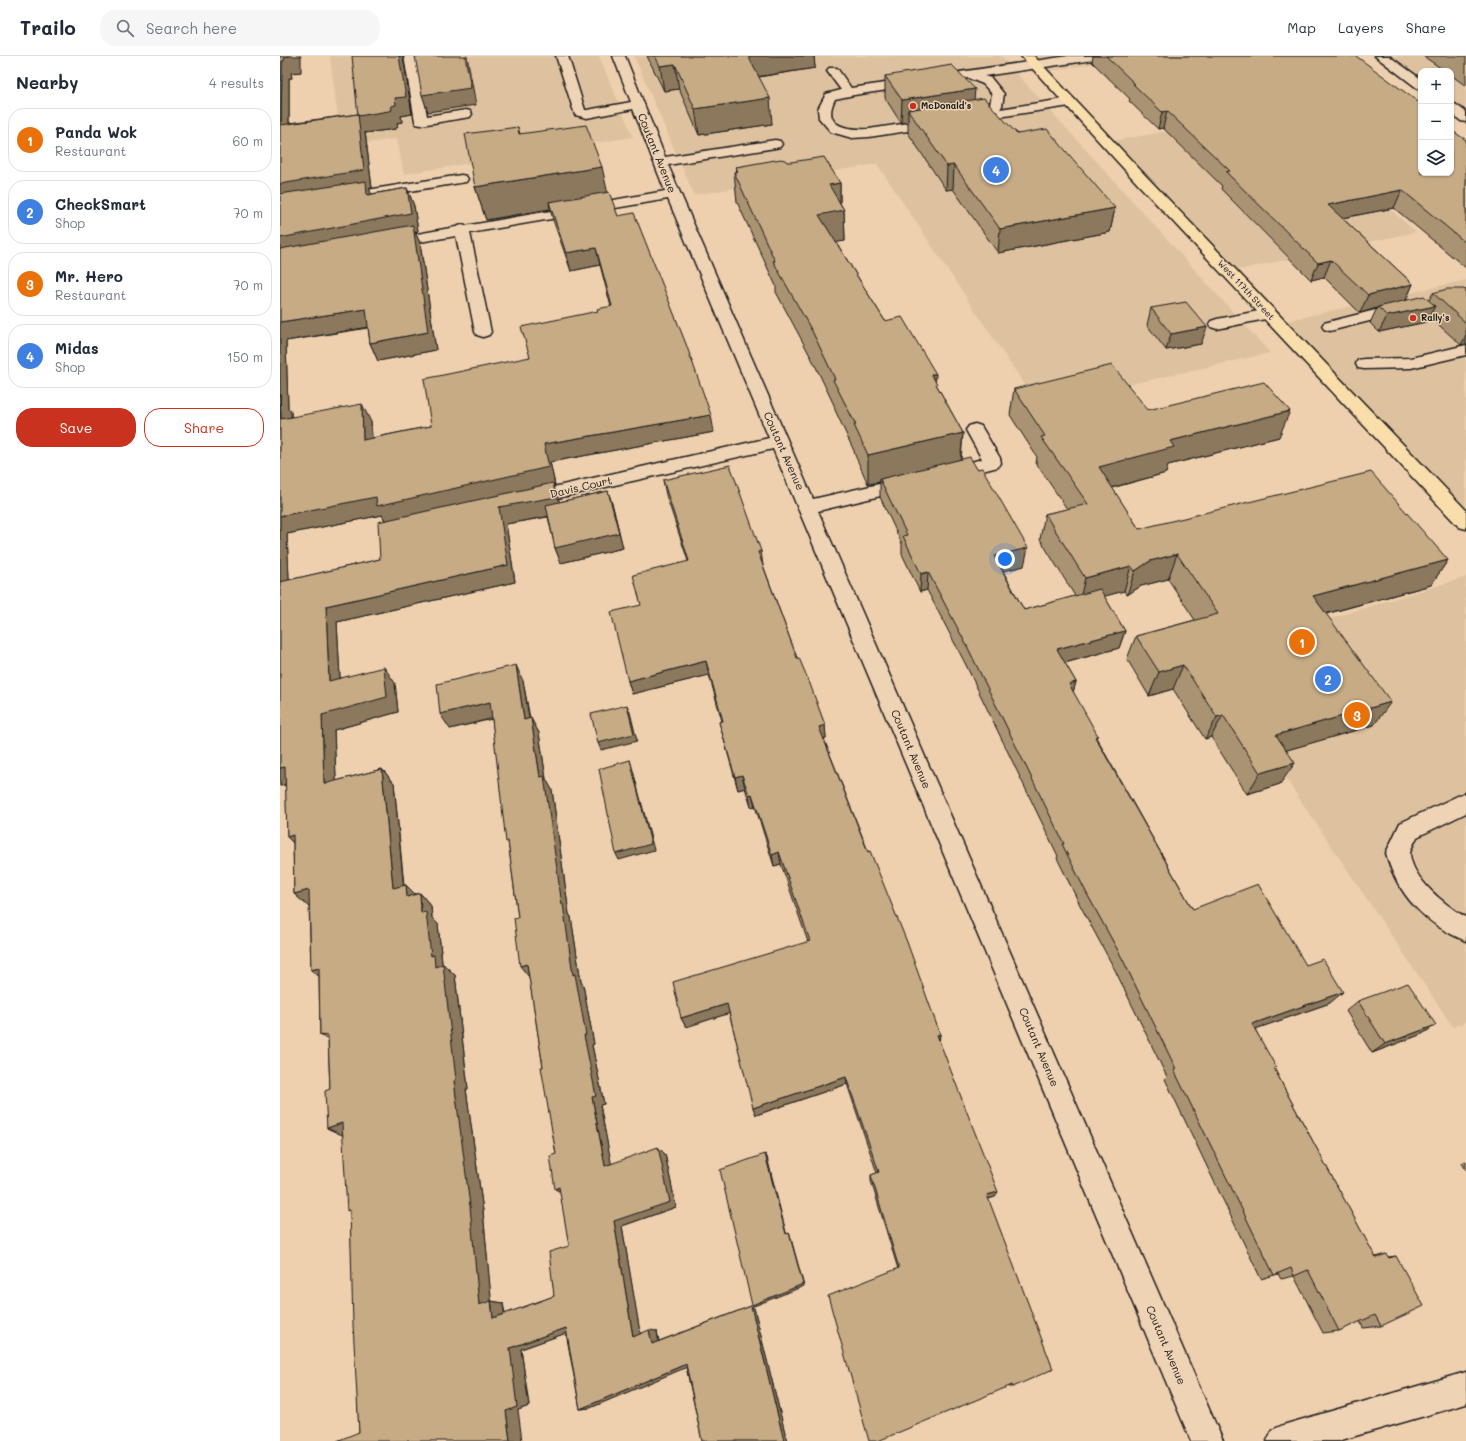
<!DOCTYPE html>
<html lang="en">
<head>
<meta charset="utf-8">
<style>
	body { margin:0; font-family:Mali,sans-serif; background:#f6f6f7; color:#1f2937 }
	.controls { position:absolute; right:12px; top:12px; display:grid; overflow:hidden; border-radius:8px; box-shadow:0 1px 3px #0004 }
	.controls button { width:36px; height:36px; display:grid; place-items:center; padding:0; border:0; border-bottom:1px solid #e0e1e3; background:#fff; color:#1f2937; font:20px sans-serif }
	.you { position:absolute; left:725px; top:503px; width:14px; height:14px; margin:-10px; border:3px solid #fff; border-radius:50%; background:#1a73e8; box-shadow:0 0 0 6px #1a73e833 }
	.badge { display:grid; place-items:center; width:26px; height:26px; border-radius:50%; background:#c8321e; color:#fff; font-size:13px; font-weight:700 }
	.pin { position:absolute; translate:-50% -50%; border:2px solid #fff; box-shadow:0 1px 4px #0006 }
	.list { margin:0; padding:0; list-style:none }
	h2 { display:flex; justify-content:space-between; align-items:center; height:52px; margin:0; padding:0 16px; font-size:17px }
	h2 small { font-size:13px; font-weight:400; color:#747a83 }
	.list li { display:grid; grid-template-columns:26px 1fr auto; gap:12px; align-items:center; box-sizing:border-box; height:64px; margin:0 8px 8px; padding:0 8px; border:1px solid #e0e1e3; border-radius:16px }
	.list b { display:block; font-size:15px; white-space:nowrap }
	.list p { margin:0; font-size:13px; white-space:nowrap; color:#747a83 }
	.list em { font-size:13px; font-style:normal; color:#747a83 }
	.actions { display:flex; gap:8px; padding:12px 16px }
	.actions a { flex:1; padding:9px 0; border:1px solid #c8321e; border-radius:16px; text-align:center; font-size:14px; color:#c8321e }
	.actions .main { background:#c8321e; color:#fff }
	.icon { flex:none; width:22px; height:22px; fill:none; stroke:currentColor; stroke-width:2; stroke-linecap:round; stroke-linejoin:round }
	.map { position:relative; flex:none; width:1186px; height:1385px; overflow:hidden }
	header { display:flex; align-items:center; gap:24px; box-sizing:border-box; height:56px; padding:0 20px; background:#fff; border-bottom:1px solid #e0e1e3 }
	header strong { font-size:19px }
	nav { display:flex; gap:22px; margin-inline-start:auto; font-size:14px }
	.search { width:280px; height:36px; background:#f6f6f7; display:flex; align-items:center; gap:10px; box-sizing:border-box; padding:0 14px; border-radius:16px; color:#747a83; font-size:15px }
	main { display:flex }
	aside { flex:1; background:#fff }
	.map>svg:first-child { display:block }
</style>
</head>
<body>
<header>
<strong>Trailo</strong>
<div class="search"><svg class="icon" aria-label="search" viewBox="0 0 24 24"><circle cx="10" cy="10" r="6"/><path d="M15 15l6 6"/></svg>Search here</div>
<nav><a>Map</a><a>Layers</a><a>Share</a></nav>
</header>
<main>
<aside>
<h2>Nearby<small>4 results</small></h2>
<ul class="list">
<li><span class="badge" style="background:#e8710a">1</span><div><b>Panda Wok</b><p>Restaurant</p></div><em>60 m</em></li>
<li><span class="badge" style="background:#3f7fe0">2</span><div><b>CheckSmart</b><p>Shop</p></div><em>70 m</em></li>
<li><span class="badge" style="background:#e8710a">3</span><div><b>Mr. Hero</b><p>Restaurant</p></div><em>70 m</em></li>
<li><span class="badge" style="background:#3f7fe0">4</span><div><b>Midas</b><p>Shop</p></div><em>150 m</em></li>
</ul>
<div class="actions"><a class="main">Save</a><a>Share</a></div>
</aside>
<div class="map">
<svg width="1186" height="1385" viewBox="0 0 1186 1385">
	<rect width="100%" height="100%" fill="#eed0ae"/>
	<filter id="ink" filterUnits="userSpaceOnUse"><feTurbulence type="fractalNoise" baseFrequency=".025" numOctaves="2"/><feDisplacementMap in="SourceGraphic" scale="8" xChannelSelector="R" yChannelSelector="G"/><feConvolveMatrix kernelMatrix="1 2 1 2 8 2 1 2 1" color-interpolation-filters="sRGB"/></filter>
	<g filter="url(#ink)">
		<path fill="#dec29f" d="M 50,0 L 319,0 L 353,81 L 124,118 L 116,83 L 80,88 L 59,72 Z
			M 354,0 L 721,0 L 990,297 L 758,349 L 597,108 L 414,139 Z
			M 747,0 L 860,0 L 763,16 Z
			M 1101,0 L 1186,0 L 1186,62 L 1171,51 L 1171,15 L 1141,15 L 1141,29 Z
			M 973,60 L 1008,65 L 1136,176 L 949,216 L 827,86 Z
			M 1186,224 L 1186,466 L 997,267 Z
			M 1186,521 L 1186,966 L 1173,971 L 924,601 Z"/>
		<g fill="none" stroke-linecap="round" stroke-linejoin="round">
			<g stroke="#1c1c1c" stroke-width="3">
				<path id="minor" d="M 124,0 L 136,0 L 147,60 L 186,54 L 190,55 L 192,58 L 190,61 L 141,69 L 136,68 L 135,65 Z
					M 276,0 L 288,0 L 305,54 L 307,54 L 351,46 L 333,0 L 345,0 L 385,101 L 495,84 L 500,85 L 502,88 L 500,91 L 495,92 L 388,109 L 533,443 L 630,421 L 636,423 L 639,427 L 636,431 L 630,433 L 538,455 L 943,1385 L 911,1385 L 493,393 L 247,449 L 241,448 L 238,443 L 241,438 L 247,437 L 489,382 L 388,143 L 190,177 L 211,276 L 209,279 L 203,281 L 197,279 L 195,276 L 176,180 L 109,191 L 104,190 L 102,187 L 104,184 L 109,183 L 176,171 L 182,169 L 185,170 L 385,135 L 353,53 L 307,62 L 295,59 Z
					M 788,0 L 819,0 L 817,3 L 813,4 L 704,20 L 711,22 L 724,38 L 722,50 L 720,53 L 790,42 L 794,43 L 796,46 L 794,49 L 790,50 L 589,81 L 572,82 L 551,76 L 539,62 L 538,53 L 546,38 L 561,34 L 547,15 L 549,12 L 557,12 L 571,32 ZM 688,22 L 703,28 L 712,38 L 710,49 L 702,56 L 589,73 C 568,74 541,71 555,43 L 574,39 Z
					M 1095,0 L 1109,0 L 1141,23 L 1141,33 L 1137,32 Z
					M 1171,47 L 1175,48 L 1186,56 L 1186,66 L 1181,65 L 1171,57 Z
					M 181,119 L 186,120 L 188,123 L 186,126 L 62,146 L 57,145 L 55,142 L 57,139 L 62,138 Z
					M 1123,247 L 1129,249 L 1131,252 L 1129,255 L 1050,275 L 1044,273 L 1042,270 L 1044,267 Z
					M 989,253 L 995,255 L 997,258 L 995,261 L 937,273 L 931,271 L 929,268 L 931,265 L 937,263 Z
					M 1186,289 L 1186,299 L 1131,312 L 1084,313 L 1078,312 L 1076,308 L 1078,304 L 1084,303 L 1131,302 Z
					M 695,368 L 701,370 L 720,402 L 721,407 L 718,411 L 667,424 L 661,422 L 658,418 L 661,414 L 702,403 L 686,374 L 689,370 Z
					M 1184,737 L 1186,738 L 1186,757 L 1137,781 C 1135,786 1130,793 1130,798 C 1132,823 1166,850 1186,861 L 1186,885 C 1146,869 1117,839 1106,797 L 1120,767 Z
					M 1186,1316 L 1186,1348 L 1058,1385 L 987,1385 L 992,1374 L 1003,1369 Z"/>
			</g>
			<g stroke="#1c1c1c" stroke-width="3">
				<path id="major" d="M 741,0 L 754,0 L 865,119 L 1186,454 L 1186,473 L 1179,471 L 855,125 Z"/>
			</g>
			<use href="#minor" fill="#efd3b5" fill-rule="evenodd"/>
			<use href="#major" fill="#f9deab" fill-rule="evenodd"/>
		</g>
		<path fill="#aa9372" stroke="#1c1c1c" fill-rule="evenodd" d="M 0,0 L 21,16 L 11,17 L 12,22 L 9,22 L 9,67 L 78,58 L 123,0 L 132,58 L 121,60 L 122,66 L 117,67 L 118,71 L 115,73 L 85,77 L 85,76 L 92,132 L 89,132 L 91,138 L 127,132 L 134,150 L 138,175 L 135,176 L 140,187 L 156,294 L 98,305 L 90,287 L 88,272 L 6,285 L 8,352 L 11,356 L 11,361 L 91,366 L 92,382 L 151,370 L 250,301 L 318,255 L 331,251 L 320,209 L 291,215 L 273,164 L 270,153 L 206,164 L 195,131 L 238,71 L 240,78 L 327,136 L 434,376 L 270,406 L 275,429 L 273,429 L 279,446 L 328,435 L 333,451 L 343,492 L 281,507 L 275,492 L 268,461 L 226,468 L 235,526 L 57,566 L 60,622 L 115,627 L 118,656 L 54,674 L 56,725 L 102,713 L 114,727 L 124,829 L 126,829 L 135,838 L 140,837 L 151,850 L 152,862 L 158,868 L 162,907 L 175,919 L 188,1033 L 186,1033 L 203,1155 L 211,1245 L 223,1247 L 225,1258 L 274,1240 L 289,1190 L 276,1098 L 263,1011 L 249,920 L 238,861 L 212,663 L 170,673 L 243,625 L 250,662 L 259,677 L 266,723 L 272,734 L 289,858 L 291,861 L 301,926 L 303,929 L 314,988 L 312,989 L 324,1048 L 320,1049 L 331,1108 L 385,1098 L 396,1151 L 342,1170 L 360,1278 L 377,1275 L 379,1285 L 471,1250 L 474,1252 L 507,1385 L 422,1385 L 406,1311 L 310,1352 L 300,1353 L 286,1277 L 241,1293 L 249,1350 L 238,1354 L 79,1376 L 70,1156 L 63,1079 L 47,1072 L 50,1033 L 48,984 L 40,979 L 39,920 L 31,914 L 29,850 L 14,838 L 13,787 L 7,781 L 6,729 L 0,730 ZM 102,459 L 105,465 L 100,503 L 9,524 L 7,478 Z
			M 367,0 L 534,0 L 535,12 L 479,21 L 492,68 L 419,79 L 399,33 L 384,35 Z
			M 813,0 L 1076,0 L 1141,117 L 1186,84 L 1186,212 L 1114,152 L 1062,162 L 1133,228 L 1126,244 L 1149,244 L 1153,237 L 1186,234 L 1186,288 L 1181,289 L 1149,260 L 1146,266 L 1099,276 L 1090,267 L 1097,252 L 1080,257 L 1044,221 L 1031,224 L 941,133 L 942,130 L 883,72 L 878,73 L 849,45 L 850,43 L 812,6 Z
			M 1143,0 L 1186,0 L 1186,30 L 1171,19 L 1171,15 L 1165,15 Z
			M 605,20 L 694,44 L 835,152 L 830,176 L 718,197 L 673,133 L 666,134 L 628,77 L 628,66 L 621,67 L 605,42 Z
			M 507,106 L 560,127 L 560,147 L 564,154 L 565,185 L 556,186 L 605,265 L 655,325 L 657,330 L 683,377 L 681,404 L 744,510 L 723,515 L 744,554 L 795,540 L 760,483 L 765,458 L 787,453 L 756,407 L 757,401 L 730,359 L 734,333 L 868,354 L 999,381 L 888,409 L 886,417 L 832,432 L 859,473 L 1168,504 L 1151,529 L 1046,558 L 1094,669 L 1006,694 L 1000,728 L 967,738 L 931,681 L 925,683 L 893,633 L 869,640 L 847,603 L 856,580 L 915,564 L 888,523 L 861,530 L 847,539 L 844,535 L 824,540 L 845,575 L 839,592 L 785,607 L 796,626 L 793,636 L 817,683 L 912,852 L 913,853 L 1026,909 L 1050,947 L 975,973 L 994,1012 L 1010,1043 L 1095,1201 L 1106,1198 L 1108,1201 L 1116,1200 L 1101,1270 L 1083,1272 L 1080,1265 L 1059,1275 L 1043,1277 L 1014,1220 L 1001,1223 L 998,1218 L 981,1223 L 885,1023 L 887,1021 L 835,914 L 801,851 L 777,802 L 778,800 L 685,607 L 647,534 L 640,536 L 622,498 L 622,488 L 600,441 L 600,426 L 588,428 L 575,399 L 574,395 L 555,354 L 554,349 L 534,307 L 496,236 L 496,230 L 457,146 L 454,116 L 457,116 L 456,111 Z
			M 871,252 L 921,288 L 886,294 L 867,269 Z
			M 383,424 L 483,509 L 517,602 L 545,669 L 546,682 L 544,683 L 660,978 L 659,985 L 715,1141 L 708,1143 L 733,1331 L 729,1331 L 618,1213 L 591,1125 L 591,1119 L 597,1117 L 567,1028 L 476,1059 L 449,957 L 406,971 L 401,962 L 528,886 L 501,808 L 494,810 L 475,750 L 471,751 L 465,732 L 458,734 L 439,666 L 442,665 L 429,619 L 352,638 L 348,625 L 361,549 L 408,505 L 386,439 Z
			M 1078,945 L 1156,969 L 1142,978 L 1092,997 L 1066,955 Z
			M 1186,1105 L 1186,1114 L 1182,1107 Z"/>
		<path fill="#8b785d" stroke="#1c1c1c" d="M 9,0 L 21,0 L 21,16 L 11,17 L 12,22 L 9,22 L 9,86 L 1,69 L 2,5 L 4,1 Z
			M 119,0 L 123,0 L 132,58 L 121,60 L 122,66 L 117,67 L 118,71 L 115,73 L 85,77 L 85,76 L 92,132 L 89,132 L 93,143 L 0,146 L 0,128 L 78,58 L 111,50 L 115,42 Z
			M 185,0 L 187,0 L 196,49 L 148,56 L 142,39 Z
			M 467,0 L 534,0 L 535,12 L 469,22 Z
			M 395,8 L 399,33 L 384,35 L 380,10 Z
			M 695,33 L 693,56 L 628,54 L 628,66 L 621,67 L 622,44 Z
			M 490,42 L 492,68 L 419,79 L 415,53 Z
			M 887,55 L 883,72 L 878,73 L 882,56 Z
			M 674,109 L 673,133 L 666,134 L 667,110 Z
			M 322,111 L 329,143 L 269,146 L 270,153 L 206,164 L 195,131 Z
			M 560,127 L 560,155 L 564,154 L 565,185 L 541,189 L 539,159 L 549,129 Z
			M 127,132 L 134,150 L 138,175 L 135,176 L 140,187 L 156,294 L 98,305 L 90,287 L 148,276 L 0,201 L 0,182 Z
			M 1122,134 L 1114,152 L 1041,166 L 1048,149 Z
			M 835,152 L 830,176 L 718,197 L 720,173 Z
			M 316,192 L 320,209 L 291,215 L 286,197 Z
			M 1051,204 L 1044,221 L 1031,224 L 1038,207 Z
			M 1133,228 L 1125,246 L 1098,251 L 1097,252 L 1080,257 L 1088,239 Z
			M 1155,250 L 1146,266 L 1099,276 L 1107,260 Z
			M 86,253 L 95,270 L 6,285 L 8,352 L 11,356 L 12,381 L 1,363 L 0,342 L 0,266 Z
			M 927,271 L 921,288 L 886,294 L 891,278 Z
			M 1186,279 L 1186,288 L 1181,289 Z
			M 651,318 L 656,318 L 654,348 Z
			M 82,348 L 91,366 L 93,401 L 83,384 Z
			M 1010,355 L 999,381 L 888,409 L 886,417 L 812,437 L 819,411 L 890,385 Z
			M 431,359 L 434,376 L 270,406 L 275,429 L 273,429 L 279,444 L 282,458 L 226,468 L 235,526 L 57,566 L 61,640 L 49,625 L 46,550 L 228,509 L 107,467 L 102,459 L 7,478 L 10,544 L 0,530 L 0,460 L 264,388 Z
			M 683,377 L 680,407 L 600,423 L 600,426 L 588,428 L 588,399 Z
			M 328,435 L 333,451 L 343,492 L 281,507 L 275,492 Z
			M 748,492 L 744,510 L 712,518 L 714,500 Z
			M 481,495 L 483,510 L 478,496 Z
			M 897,498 L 888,523 L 861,530 L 847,539 L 855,515 L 870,505 Z
			M 1168,504 L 1151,529 L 1019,565 L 1033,540 Z
			M 851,510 L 844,535 L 799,547 L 805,522 Z
			M 648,516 L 647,534 L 640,536 L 641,518 Z
			M 845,575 L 839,592 L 773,610 L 777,593 Z
			M 426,605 L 429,619 L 352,638 L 348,625 Z
			M 236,609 L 243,625 L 252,679 L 244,664 Z
			M 903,609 L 893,633 L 869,640 L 879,616 Z
			M 104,611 L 115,627 L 118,656 L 54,674 L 57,742 L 44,728 L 42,659 Z
			M 796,626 L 791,643 L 789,628 Z
			M 210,646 L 218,661 L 170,673 L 160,658 Z
			M 1111,646 L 1094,669 L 983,701 L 996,679 Z
			M 347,649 L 350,656 L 357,685 L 321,694 L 318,687 Z
			M 943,659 L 931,681 L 925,683 L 937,661 Z
			M 251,662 L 259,677 L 266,723 L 272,734 L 289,858 L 291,861 L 301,926 L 303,929 L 314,988 L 312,989 L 324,1048 L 320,1049 L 333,1116 L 325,1110 L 312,1041 L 304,979 L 293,919 L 260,721 Z
			M 545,669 L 546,682 L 540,684 L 539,671 Z
			M 350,704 L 352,711 L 374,794 L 339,804 L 336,798 Z
			M 1015,707 L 1000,728 L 967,738 L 980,717 Z
			M 5,711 L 19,725 L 0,730 L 0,712 Z
			M 102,713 L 114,727 L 125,845 L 113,832 Z
			M 462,719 L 465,732 L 458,734 L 455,721 Z
			M 472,738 L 475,750 L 471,751 L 469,739 Z
			M 13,779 L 21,794 L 7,781 Z
			M 499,796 L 501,808 L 494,810 L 492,799 Z
			M 126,829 L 138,841 L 127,841 Z
			M 29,834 L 43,846 L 29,851 L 14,838 Z
			M 140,837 L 151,850 L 152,862 L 158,868 L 162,907 L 175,919 L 188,1033 L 186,1033 L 203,1155 L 212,1252 L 199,1249 L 174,1025 L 155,911 L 151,900 L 141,857 Z
			M 247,908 L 249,921 L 240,910 Z
			M 39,912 L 46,925 L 31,914 Z
			M 1063,936 L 1050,947 L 961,978 L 972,968 Z
			M 447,948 L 450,957 L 406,971 L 401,962 Z
			M 1156,969 L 1142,978 L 1092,997 L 1105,988 Z
			M 660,978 L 659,987 L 657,979 Z
			M 566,1021 L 567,1028 L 476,1059 L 473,1052 Z
			M 62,1067 L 77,1074 L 62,1079 L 47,1072 Z
			M 378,1091 L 385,1098 L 396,1151 L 342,1170 L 361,1282 L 353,1281 L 334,1165 Z
			M 485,1098 L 487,1101 L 507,1180 L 506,1178 Z
			M 279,1131 L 284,1138 L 275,1133 Z
			M 718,1136 L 715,1141 L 704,1144 L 707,1139 Z
			M 509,1177 L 510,1179 L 524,1230 L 474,1250 L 472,1249 Z
			M 211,1245 L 223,1247 L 225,1264 L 213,1262 Z
			M 471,1250 L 474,1252 L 507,1385 L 504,1385 Z
			M 286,1272 L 295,1274 L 241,1293 L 249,1350 L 238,1354 L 242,1385 L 230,1385 L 226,1355 L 230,1292 Z
			M 369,1274 L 377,1275 L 379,1289 L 372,1288 Z
			M 406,1308 L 412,1309 L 310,1352 L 300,1353 Z"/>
		<path fill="#c6ab85" stroke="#1c1c1c" d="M 0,0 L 9,0 L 4,1 L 4,5 L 2,5 L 1,69 L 78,58 L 84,114 L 0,128 Z
			M 72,0 L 119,0 L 126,41 L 115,42 L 116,49 L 111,50 L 112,54 L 109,55 L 78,60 Z
			M 135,0 L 185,0 L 191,32 L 142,39 Z
			M 375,0 L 468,0 L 490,42 L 415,53 L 395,8 L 380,10 Z
			M 826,0 L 1076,0 L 1141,48 L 1141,117 L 1171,117 L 1171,74 L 1186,84 L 1186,187 L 1122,134 L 1048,149 L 1133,228 L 1088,239 L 1051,204 L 1038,207 L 946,116 L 950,115 L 887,55 L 882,56 L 853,28 L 855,28 Z
			M 672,9 L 695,33 L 622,44 L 605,20 Z
			M 704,42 L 737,78 L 767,73 L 835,152 L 720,173 L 674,109 L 667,110 L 628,54 Z
			M 306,69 L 322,111 L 195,131 L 185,78 L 238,71 L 239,78 Z
			M 544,101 L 560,127 L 549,129 L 564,154 L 539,159 L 605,265 L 622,261 L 656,318 L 651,318 L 657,328 L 656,328 L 683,377 L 588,399 L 574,369 L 576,369 L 553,324 L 555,323 L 533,277 L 493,205 L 495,205 L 454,116 L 458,116 L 456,111 L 501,103 L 505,104 L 507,106 L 511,106 Z
			M 86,125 L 87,139 L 127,132 L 131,157 L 0,182 L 0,138 Z
			M 329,136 L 338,160 L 354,157 L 406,288 L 431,359 L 264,388 L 269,411 L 97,450 L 96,441 L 0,460 L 0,338 L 1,363 L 82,348 L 83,384 L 151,370 L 144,323 L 250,301 L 241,271 L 318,255 L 317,253 L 332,250 L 316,192 L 286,197 L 269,146 Z
			M 133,169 L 148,276 L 90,287 L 86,253 L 0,266 L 0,193 Z
			M 1167,233 L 1183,233 L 1186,234 L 1186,267 L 1153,237 Z
			M 1144,240 L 1155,250 L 1107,260 L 1098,251 Z
			M 906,246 L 927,271 L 891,278 L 871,252 Z
			M 832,309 L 868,354 L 984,326 L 1010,355 L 890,385 L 894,391 L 819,411 L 859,473 L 1091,416 L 1168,504 L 1033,540 L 1111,646 L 996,679 L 1015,707 L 980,717 L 943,659 L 937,661 L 903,609 L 879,616 L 856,580 L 938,558 L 897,498 L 870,505 L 855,515 L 851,510 L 805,522 L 765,458 L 808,448 L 761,381 L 765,380 L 734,333 Z
			M 690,401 L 697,413 L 702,412 L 748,492 L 714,500 L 744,554 L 820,533 L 845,575 L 777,593 L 796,626 L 789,628 L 818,680 L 815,681 L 912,852 L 913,853 L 978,828 L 1026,909 L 1043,903 L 1063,936 L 972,968 L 996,1011 L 994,1012 L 1010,1043 L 1096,1202 L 1106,1198 L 1109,1202 L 1116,1200 L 1144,1250 L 1101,1270 L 1095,1259 L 1059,1275 L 1028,1214 L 1014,1220 L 1011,1212 L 994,1219 L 894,1014 L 896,1013 L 842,902 L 807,838 L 782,788 L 784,788 L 687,590 L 648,516 L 641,518 L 623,480 L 627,479 L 600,423 Z
			M 450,409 L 481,495 L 478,496 L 517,602 L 519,602 L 530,628 L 545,669 L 539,671 L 588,796 L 590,795 L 627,886 L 660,978 L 657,979 L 718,1136 L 707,1139 L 773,1313 L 733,1331 L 732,1329 L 598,1385 L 589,1385 L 548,1240 L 619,1212 L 591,1119 L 599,1116 L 566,1021 L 473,1052 L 447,948 L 401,962 L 393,926 L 530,885 L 499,796 L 492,799 L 472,738 L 469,739 L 462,719 L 455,721 L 439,666 L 443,665 L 426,605 L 348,625 L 331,556 L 361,549 L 353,519 L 409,505 L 383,424 Z
			M 273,427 L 276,441 L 219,451 L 228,509 L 46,550 L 49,625 L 104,611 L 107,641 L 42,659 L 44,728 L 102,713 L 113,832 L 126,829 L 127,841 L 140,837 L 141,857 L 146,856 L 151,900 L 154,899 L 155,911 L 163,908 L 176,1024 L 174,1025 L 190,1150 L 199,1249 L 211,1245 L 213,1262 L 274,1240 L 269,1196 L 289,1190 L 279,1131 L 275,1133 L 270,1100 L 276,1098 L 261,1011 L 263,1011 L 247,908 L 240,910 L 234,862 L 238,861 L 228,785 L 226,786 L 210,646 L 160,658 L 157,628 L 236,609 L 244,664 L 251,662 L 260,721 L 264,720 L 282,849 L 283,848 L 293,919 L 295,918 L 306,979 L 304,979 L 316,1040 L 312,1041 L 325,1110 L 378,1091 L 390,1146 L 334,1165 L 353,1281 L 369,1274 L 372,1288 L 471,1250 L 504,1385 L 422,1385 L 406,1308 L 300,1353 L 286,1272 L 230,1292 L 237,1351 L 226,1355 L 230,1385 L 57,1385 L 79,1376 L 73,1269 L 70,1154 L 67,1155 L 62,1067 L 47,1072 L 45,1035 L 50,1033 L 48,980 L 40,979 L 39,912 L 31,914 L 29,834 L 14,838 L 13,779 L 7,781 L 5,711 L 0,712 L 0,526 L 100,503 L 98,466 Z
			M 328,435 L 339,477 L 275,492 L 266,449 Z
			M 347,649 L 354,678 L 318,687 L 311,658 Z
			M 350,704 L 371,788 L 336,798 L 319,713 Z
			M 1128,927 L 1156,969 L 1105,988 L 1078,945 Z
			M 485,1098 L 506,1178 L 509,1177 L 523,1228 L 472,1249 L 440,1114 Z"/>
	</g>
	<g fill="#c8321e" stroke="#efd3b5" stroke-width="1.5">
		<circle cx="633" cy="50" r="4"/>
		<circle cx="1133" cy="262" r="4"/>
	</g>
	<g text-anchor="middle" stroke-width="3" stroke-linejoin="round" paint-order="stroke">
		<g font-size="9" font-weight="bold" fill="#1c1c1c" stroke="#efd3b5" text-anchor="start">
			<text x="641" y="53">McDonald's</text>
			<text x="1141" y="265">Rally's</text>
		</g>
		<g font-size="9" fill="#1c1c1c" stroke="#efd3b5">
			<text transform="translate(966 234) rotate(47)" y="3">West 117th Street</text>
		</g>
		<g font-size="11" fill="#1c1c1c" stroke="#efd3b5">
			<text transform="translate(377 97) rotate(68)" y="4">Coutant Avenue</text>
			<text transform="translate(504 395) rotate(66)" y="4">Coutant Avenue</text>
			<text transform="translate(301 431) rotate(-13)" y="4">Davis Court</text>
			<text transform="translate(631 693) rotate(67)" y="4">Coutant Avenue</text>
			<text transform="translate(759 991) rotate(67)" y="4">Coutant Avenue</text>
			<text transform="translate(886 1289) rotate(67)" y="4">Coutant Avenue</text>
		</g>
	</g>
</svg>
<div class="controls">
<button>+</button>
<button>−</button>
<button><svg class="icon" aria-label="layers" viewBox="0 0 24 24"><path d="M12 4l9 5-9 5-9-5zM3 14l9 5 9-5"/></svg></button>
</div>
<div class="you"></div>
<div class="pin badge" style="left:1022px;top:586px;background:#e8710a">1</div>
<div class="pin badge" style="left:1048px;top:623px;background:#3f7fe0">2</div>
<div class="pin badge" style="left:1077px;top:659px;background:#e8710a">3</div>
<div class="pin badge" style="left:716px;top:114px;background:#3f7fe0">4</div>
</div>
</main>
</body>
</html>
